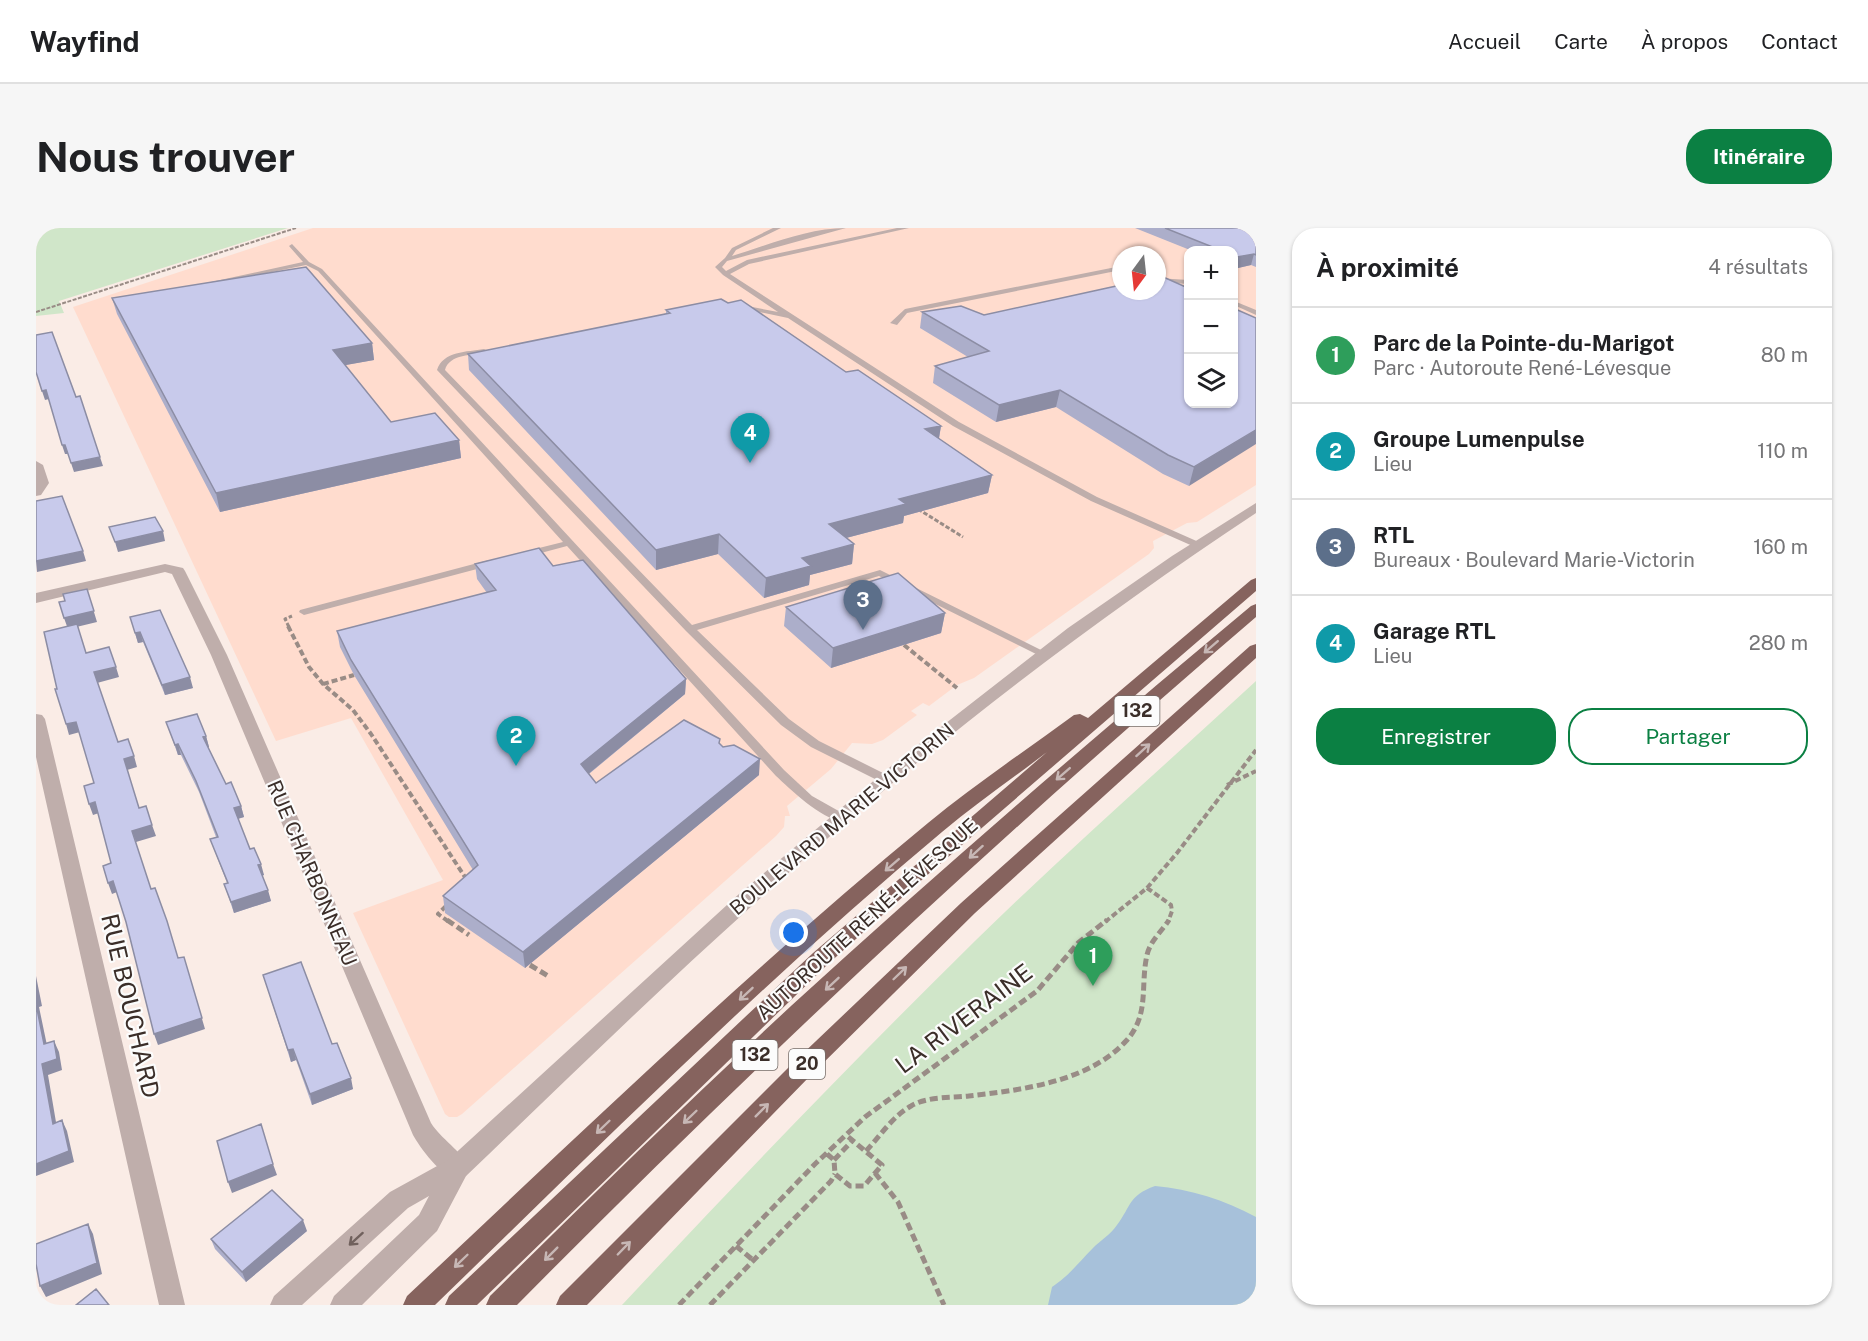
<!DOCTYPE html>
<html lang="fr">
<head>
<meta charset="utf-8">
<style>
	body { margin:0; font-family:"Public Sans",sans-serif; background:#f6f6f6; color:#202124 }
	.controls { position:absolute; right:18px; top:18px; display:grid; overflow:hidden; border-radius:12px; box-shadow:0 2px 4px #0004 }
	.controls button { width:54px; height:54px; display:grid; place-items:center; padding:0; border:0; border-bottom:2px solid #e0e0e0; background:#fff; color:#202124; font:30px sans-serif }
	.compass { position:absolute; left:1076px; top:18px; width:54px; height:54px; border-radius:50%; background:#fff; box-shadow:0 2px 4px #0004; rotate:195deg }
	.you { position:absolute; left:758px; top:705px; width:21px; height:21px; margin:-15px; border:4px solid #fff; border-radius:50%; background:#1a73e8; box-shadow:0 0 0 9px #1a73e833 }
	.badge { display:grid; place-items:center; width:39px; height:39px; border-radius:50%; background:#0b8043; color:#fff; font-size:20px; font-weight:700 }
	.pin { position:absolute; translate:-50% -50px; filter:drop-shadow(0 2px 3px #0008) }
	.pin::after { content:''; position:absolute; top:32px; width:21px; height:18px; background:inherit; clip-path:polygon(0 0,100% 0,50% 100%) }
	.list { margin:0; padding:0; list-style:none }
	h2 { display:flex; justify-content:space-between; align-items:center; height:78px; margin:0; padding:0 24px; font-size:26px }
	h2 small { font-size:20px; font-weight:400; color:#757577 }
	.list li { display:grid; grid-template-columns:39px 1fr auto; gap:18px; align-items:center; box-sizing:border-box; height:96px; padding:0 24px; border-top:2px solid #e0e0e0 }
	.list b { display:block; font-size:22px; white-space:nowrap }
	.list p { margin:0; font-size:20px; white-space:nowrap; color:#757577 }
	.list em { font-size:20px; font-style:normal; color:#757577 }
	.actions { display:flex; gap:12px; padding:18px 24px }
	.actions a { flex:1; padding:14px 0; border:2px solid #0b8043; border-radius:24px; text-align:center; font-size:21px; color:#0b8043 }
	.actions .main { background:#0b8043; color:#fff }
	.icon { flex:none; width:33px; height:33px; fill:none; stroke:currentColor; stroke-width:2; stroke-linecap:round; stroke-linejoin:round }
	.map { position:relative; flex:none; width:1220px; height:1077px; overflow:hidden; border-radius:24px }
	header { display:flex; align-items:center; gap:36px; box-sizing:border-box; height:84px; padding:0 30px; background:#fff; border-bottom:2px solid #e0e0e0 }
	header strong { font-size:28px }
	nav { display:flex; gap:33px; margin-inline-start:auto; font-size:21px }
	.intro { display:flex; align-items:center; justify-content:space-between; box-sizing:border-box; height:144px; padding:0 36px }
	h1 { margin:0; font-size:42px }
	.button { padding:15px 27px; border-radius:24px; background:#0b8043; color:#fff; font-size:21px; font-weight:700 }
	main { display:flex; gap:36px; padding:0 36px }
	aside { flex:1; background:#fff; border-radius:24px; box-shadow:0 2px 4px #0004 }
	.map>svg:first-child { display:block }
</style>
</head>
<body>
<header>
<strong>Wayfind</strong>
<nav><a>Accueil</a><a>Carte</a><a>À propos</a><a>Contact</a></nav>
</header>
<div class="intro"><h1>Nous trouver</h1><a class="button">Itinéraire</a></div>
<main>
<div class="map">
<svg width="1220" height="1077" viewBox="0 0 1220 1077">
	<rect width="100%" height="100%" fill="#faece6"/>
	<path fill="#ffdcce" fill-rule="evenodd" d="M 277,0 L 1220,0 L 1220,257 L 1161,294 L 1151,295 L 1117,313 L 1118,320 L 1113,326 L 938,450 L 921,457 L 893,478 L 887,475 L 875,483 L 881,487 L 847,512 L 836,516 L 816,515 L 795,541 L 751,578 L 754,588 L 749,588 L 748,599 L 740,608 L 426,886 L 421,889 L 413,889 L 409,886 L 317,685 L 407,652 L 315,490 L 240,513 L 37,79 ZM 1152,22 L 1198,22 L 1198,176 L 1152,176 ZM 1085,27 L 1121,27 L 1121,63 L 1085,63 Z"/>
	<path fill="#d0e6c9" d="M 0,0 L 252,0 L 23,73 L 28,85 L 0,88 Z
		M 1220,453 L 1220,1077 L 586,1077 C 702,953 819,831 940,712 C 1031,623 1127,539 1220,453 Z"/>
	<path fill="#a7c1da" d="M 1119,958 C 1154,961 1189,972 1220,989 L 1220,1077 L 1012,1077 L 1016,1059 C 1035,1046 1041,1036 1057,1020 C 1064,1013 1075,1006 1081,997 C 1096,977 1092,968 1119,958 Z"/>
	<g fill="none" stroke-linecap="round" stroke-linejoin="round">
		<path stroke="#998c86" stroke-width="2" stroke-dasharray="4 1.5" stroke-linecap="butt" d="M 0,84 L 260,0"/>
		<path stroke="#998c86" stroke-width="3" stroke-dasharray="4.5 2" stroke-linecap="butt" d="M 882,281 L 927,309
			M 253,399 L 249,391 L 256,388"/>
		<path stroke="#998c86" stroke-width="4" stroke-dasharray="6 3" stroke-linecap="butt" d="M 252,398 L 273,439 L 287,456 L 317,482 L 335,506 L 431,652
			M 868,417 L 921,460
			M 287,456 L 318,447
			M 1191,557 L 1220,543
			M 1111,660 L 1135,677 L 1136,683 L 1132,694
			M 410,678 L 402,686 L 413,694
			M 1069,694 L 1111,660 L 1141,625 L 1220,522"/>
		<path stroke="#998c86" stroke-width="5" stroke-dasharray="8 4" stroke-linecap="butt" d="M 411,692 L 433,707
			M 494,737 L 512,748
			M 830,923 C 844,908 857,888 875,878 C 892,868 915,870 933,868 C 985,862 1053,854 1090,813 C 1114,787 1104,758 1111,727 C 1114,713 1126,703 1133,692
			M 791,926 L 798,932 L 799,946 L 814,958 L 828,958 L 846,937 L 810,907
			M 798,932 L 817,912
			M 839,945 L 862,974 L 908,1077
			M 700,1018 L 717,1032
			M 643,1077 L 779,936 L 829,889 L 1001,763 L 1042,715 L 1071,692
			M 674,1077 L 795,953 L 799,946"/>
		<path fill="#bfaeab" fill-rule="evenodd" d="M 737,0 L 745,0 L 700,22 L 696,28 C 732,17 772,0 810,0 L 691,33 L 686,39 L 690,43 L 711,32 L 861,0 L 873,0 L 713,36 L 694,46 L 923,194 L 1061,269 L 1165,315 L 1165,319 L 1159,319 L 1055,273 L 917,198 L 752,90 L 699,79 L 697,78 L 701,76 L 742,84 L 687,47 L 679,39 L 689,30 L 696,20 Z
			M 256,16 L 273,34 L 286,41 L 748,542 L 776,568 L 808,586 L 810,589 L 808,592 C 790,596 753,560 740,548 L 531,318 L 490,329 L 487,328 L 487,324 L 527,314 L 282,43 L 270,37 L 164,59 L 161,57 L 267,34 L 253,18 Z
			M 1085,38 L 1085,42 L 871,85 L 861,97 L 854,95 L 869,81 Z
			M 1121,50 L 1152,52 L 1152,56 L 1121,54 Z
			M 1198,73 L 1220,82 L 1220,87 L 1198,77 Z
			M 448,121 L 452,123 L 451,125 C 437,127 413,126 409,142 L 656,397 L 844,342 L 1013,426 L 1012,428 L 1004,428 L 843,348 L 661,402 L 753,491 L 783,513 L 853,548 L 855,551 L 849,555 L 845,554 L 775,519 L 745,497 L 650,403 L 401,142 C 407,123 431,124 448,121 Z
			M 453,332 L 458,335 L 456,337 L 268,387 L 263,384 L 264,382 Z"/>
		<path fill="#bfaeab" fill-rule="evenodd" d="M 0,233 L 7,237 L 13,255 L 5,267 L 0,268 Z
			M 129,336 L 147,340 L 149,343 L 191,427 L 395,895 C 405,911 425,922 433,940 L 430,948 C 429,948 422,951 421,951 C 406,950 383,918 377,907 L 175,427 L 136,346 L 129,344 L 0,375 L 0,365 Z
			M 0,486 L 6,487 L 9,491 L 149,1077 L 123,1077 L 0,529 Z"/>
		<path fill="#bfaeab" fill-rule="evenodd" d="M 1220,275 L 1220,285 C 1042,403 874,533 717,677 C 619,765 525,857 430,948 L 401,1003 L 326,1077 L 294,1077 L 298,1068 L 383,987 L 393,968 L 372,980 L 266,1077 L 234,1077 L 238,1068 L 354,964 L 412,932 L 703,666 L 860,534 L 1032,400 L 1136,328 Z"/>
		<path fill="#86635e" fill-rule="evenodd" d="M 1220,350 L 1220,363 L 889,649 L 791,737 L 441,1077 L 409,1077 L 413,1068 L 777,725 L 1011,524 C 976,551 939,576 906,604 C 729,752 565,916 399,1077 L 367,1077 L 371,1068 C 542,908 711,744 892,595 C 938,557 989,523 1038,487 L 1044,486 L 1052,490 L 1215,352 Z
			M 1220,376 L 1220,389 C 964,608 718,837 481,1077 L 450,1077 L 454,1068 C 553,970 653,873 755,778 C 905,641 1059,508 1215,378 Z
			M 1220,416 L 1220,430 L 939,685 L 775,847 L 551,1077 L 520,1077 L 524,1068 L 759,833 L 925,675 L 1214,418 Z"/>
	</g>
	<path fill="#acaeca" d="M 1099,0 L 1220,0 L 1220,39 L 1215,37 L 1197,41 L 1197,22 L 1154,22 Z
		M 76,70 L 336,115 L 338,132 L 309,137 L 355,194 L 423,212 L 425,230 L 184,284 L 81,86 Z
		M 630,82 L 810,144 L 905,198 L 903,211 L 956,247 L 952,265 L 868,288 L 867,295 L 810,310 L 818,316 L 816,336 L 774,347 L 773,357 L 728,370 L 682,326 L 620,342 L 433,142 L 432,126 L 630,86 Z
		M 886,84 L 948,87 L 1220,90 L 1153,258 L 1127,246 L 1020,179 L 960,194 L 897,155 L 899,138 L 932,129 L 884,100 Z
		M 439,336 L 517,338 L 650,451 L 649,466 L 553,546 L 560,555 L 684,517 L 723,547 L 489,740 L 409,685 L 407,668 L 437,642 L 318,447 L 304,419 L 301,403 L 451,365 L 441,351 Z
		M 750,379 L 909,385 L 905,405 L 795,440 L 748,398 Z
		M 94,389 L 157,460 L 129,467 L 107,414 L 102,415 Z
		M 130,494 L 170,508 L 173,519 L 172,519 L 190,556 L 205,578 L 208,589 L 202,591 L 214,621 L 228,647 L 226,648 L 235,673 L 198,685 L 188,656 L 191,655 L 174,611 L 180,609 L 163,564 L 145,527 L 142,527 Z
		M 227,747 L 296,816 L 317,861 L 276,877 L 260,832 L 255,834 Z
		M 271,1003 L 210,1054 L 179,1021 L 175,1011 Z"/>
	<path fill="#8c8da4" d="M 1218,26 L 1215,37 L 1198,41 L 1201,29 Z
		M 336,115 L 338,132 L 299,139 L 297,122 Z
		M 10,162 L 13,171 L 9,172 L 6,163 Z
		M 1024,162 L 1020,179 L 960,194 L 963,177 Z
		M 905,198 L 902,215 L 889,201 Z
		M 1220,202 L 1220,216 L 1153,258 L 1158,239 Z
		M 423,212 L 425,230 L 184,284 L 180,265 Z
		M 26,217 L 29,217 L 32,226 L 29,226 Z
		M 64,229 L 67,238 L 38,244 L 35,235 Z
		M 956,247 L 952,265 L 868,288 L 867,295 L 791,315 L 793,296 L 863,271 Z
		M 127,303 L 129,313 L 82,324 L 79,314 Z
		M 683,306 L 682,326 L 620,342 L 620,322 Z
		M 818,316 L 816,336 L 774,347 L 773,357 L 728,370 L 730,350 L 766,330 Z
		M 47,323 L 50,333 L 1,344 L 0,333 Z
		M 51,361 L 61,394 L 32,401 L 28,390 Z
		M 909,385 L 905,405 L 795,440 L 797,420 Z
		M 104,404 L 107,414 L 102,415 L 99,405 Z
		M 80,439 L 83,449 L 61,455 L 58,444 Z
		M 154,449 L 157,460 L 129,467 L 126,457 Z
		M 650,451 L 649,466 L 545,552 L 545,536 Z
		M 40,494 L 44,504 L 33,507 L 30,496 Z
		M 170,508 L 173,519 L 170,520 L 167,509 Z
		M 142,516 L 145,527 L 142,527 L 139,517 Z
		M 98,528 L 101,539 L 91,542 L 88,531 Z
		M 724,531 L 723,547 L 489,740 L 487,724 Z
		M 59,574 L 63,585 L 57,587 L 53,576 Z
		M 205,578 L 208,589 L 201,591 L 198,580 Z
		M 116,597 L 120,608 L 100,614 L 96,603 Z
		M 225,636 L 228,647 L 224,648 L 222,637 Z
		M 77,653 L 81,664 L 76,666 L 72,655 Z
		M 232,662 L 235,673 L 198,685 L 195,674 Z
		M 151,740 L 169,801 L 122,817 L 118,806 Z
		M 0,748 L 6,778 L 3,779 L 13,827 L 8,816 L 0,776 Z
		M 18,813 L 23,824 L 26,842 L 12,847 L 22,906 L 17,896 L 6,836 Z
		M 257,821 L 260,832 L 255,834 L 252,822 Z
		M 315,850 L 317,861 L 276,877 L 274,866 Z
		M 26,892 L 31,903 L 38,934 L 0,948 L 0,936 Z
		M 237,936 L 241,947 L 196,965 L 192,954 Z
		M 267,992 L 271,1003 L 210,1054 L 206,1044 Z
		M 52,996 L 57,1006 L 66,1046 L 10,1069 L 4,1058 Z"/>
	<path fill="#c8caeb" stroke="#8c8da4" stroke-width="1.5" d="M 1129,0 L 1220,0 L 1220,27 L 1218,26 L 1201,29 L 1197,28 L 1197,22 L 1184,22 Z
		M 270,39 L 336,115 L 297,122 L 355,194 L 399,185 L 423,212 L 180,265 L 76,70 Z
		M 1125,48 L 1152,60 L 1152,176 L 1197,176 L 1197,80 L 1220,90 L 1220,202 L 1158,239 L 1132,227 L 1024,162 L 963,177 L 899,138 L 953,123 L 886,84 L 925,78 L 948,87 L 1085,57 L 1085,63 L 1121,63 L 1121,49 Z
		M 685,71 L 692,75 L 705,72 L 810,144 L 822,142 L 905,198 L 889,201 L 956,247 L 863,271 L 870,276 L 793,296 L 818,316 L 766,330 L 775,338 L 730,350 L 683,306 L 620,322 L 432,126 L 634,85 L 630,82 Z
		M 16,104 L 40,169 L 44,168 L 64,229 L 35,235 L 29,217 L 26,217 L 10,162 L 6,163 L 0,144 L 0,107 Z
		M 26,268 L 47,323 L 0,333 L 0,273 Z
		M 119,289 L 127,303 L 79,314 L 73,299 Z
		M 503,320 L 517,338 L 547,332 L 650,451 L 545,536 L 560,555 L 648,492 L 684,511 L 683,515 L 687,519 L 698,517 L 724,531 L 487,724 L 407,668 L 442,637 L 315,432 L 301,403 L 460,362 L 439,336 Z
		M 862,345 L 909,385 L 797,420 L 750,379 Z
		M 51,361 L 58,383 L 28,390 L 23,374 L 29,373 L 27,366 Z
		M 124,382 L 154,449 L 126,457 L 104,404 L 99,405 L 94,389 Z
		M 41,396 L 50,425 L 73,419 L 80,439 L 58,444 L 82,514 L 92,511 L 98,528 L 88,531 L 103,580 L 110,578 L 116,597 L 96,603 L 115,661 L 119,660 L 131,693 L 142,730 L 148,729 L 166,790 L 118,806 L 90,694 L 77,653 L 72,655 L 67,638 L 75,635 L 59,574 L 53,576 L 48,558 L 58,555 L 40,494 L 30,496 L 19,461 L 21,461 L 8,404 Z
		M 161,486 L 170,508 L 167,509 L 190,556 L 195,554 L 205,578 L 198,580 L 214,621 L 218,620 L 225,636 L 222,637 L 232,662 L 195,674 L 188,656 L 192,655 L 174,611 L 182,609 L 160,553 L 142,516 L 139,517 L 130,494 Z
		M 265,734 L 296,816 L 301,815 L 315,850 L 274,866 L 257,821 L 252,822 L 227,747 Z
		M 0,776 L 8,816 L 18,813 L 21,831 L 6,836 L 17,896 L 26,892 L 33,923 L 0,936 Z
		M 225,896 L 237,936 L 192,954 L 181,913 Z
		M 236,962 L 267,992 L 206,1044 L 175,1011 Z
		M 52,996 L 61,1035 L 4,1058 L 0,1036 L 0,1016 Z
		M 60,1061 L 73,1077 L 40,1077 Z"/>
	<defs><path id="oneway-shaft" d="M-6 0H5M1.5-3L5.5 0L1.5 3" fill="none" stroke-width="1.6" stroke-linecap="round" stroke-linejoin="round" transform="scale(1.5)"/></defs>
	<g stroke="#c7b7b5">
		<use href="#oneway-shaft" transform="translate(1175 419) rotate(139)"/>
		<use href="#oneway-shaft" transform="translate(1107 522) rotate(-42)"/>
		<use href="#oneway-shaft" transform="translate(1027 546) rotate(139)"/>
		<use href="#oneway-shaft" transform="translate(940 624) rotate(138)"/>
		<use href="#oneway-shaft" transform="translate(856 637) rotate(139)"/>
		<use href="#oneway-shaft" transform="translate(864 745) rotate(-44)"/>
		<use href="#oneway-shaft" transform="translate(796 756) rotate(137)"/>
		<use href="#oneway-shaft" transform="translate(710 766) rotate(137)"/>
		<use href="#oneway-shaft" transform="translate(726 882) rotate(-45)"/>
		<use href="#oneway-shaft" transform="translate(654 889) rotate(136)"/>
		<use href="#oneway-shaft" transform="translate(567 899) rotate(136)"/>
		<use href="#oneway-shaft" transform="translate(588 1020) rotate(-46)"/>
		<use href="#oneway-shaft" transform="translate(515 1026) rotate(135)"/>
		<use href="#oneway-shaft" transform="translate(425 1033) rotate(136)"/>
	</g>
	<use stroke="#70615d" href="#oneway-shaft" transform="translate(320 1011) rotate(138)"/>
	<g text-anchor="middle" stroke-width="4.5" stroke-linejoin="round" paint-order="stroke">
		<g fill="#fcfcfc" stroke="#756c68" stroke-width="1.5">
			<rect x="1078.5" y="468" width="45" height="30" rx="4.5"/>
			<rect x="696.5" y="812" width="45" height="30" rx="4.5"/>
			<rect x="753" y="821" width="36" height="30" rx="4.5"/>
		</g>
		<g font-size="18" font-weight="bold" fill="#3b2e29">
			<text x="1101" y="489">132</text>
			<text x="719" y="833">132</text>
			<text x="771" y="842">20</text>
		</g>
		<g font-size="20" fill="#3b2e29" stroke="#fcfcfc">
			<text transform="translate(806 591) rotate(-40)" y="7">BOULEVARD MARIE-VICTORIN</text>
			<text transform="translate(276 645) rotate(67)" y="7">RUE CHARBONNEAU</text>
			<text transform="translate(831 691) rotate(-42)" y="7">AUTOROUTE RENÉ-LÉVESQUE</text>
		</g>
		<g font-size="24" fill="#3b2e29" stroke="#fcfcfc">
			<text transform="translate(94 778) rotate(77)" y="8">RUE BOUCHARD</text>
			<text transform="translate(928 791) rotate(-37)" y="8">LA RIVERAINE</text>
		</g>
	</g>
</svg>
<div class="controls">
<button>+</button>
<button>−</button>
<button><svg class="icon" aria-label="layers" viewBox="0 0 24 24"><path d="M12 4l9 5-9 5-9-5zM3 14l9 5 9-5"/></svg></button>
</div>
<svg class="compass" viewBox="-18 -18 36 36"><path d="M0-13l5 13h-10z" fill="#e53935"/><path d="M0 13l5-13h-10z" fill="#757577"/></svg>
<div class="you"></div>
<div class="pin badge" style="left:1057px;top:758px;background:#2e9e5b">1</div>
<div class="pin badge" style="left:480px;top:538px;background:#0f9aa8">2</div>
<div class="pin badge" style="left:827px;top:402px;background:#5c6f8a">3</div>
<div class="pin badge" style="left:714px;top:235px;background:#0f9aa8">4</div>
</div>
<aside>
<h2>À proximité<small>4 résultats</small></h2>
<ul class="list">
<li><span class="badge" style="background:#2e9e5b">1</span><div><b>Parc de la Pointe-du-Marigot</b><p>Parc · Autoroute René-Lévesque</p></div><em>80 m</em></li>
<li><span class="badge" style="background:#0f9aa8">2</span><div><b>Groupe Lumenpulse</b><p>Lieu</p></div><em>110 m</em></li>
<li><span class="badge" style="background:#5c6f8a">3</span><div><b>RTL</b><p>Bureaux · Boulevard Marie-Victorin</p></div><em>160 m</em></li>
<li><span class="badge" style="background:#0f9aa8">4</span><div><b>Garage RTL</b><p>Lieu</p></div><em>280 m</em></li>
</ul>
<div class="actions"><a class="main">Enregistrer</a><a>Partager</a></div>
</aside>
</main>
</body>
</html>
